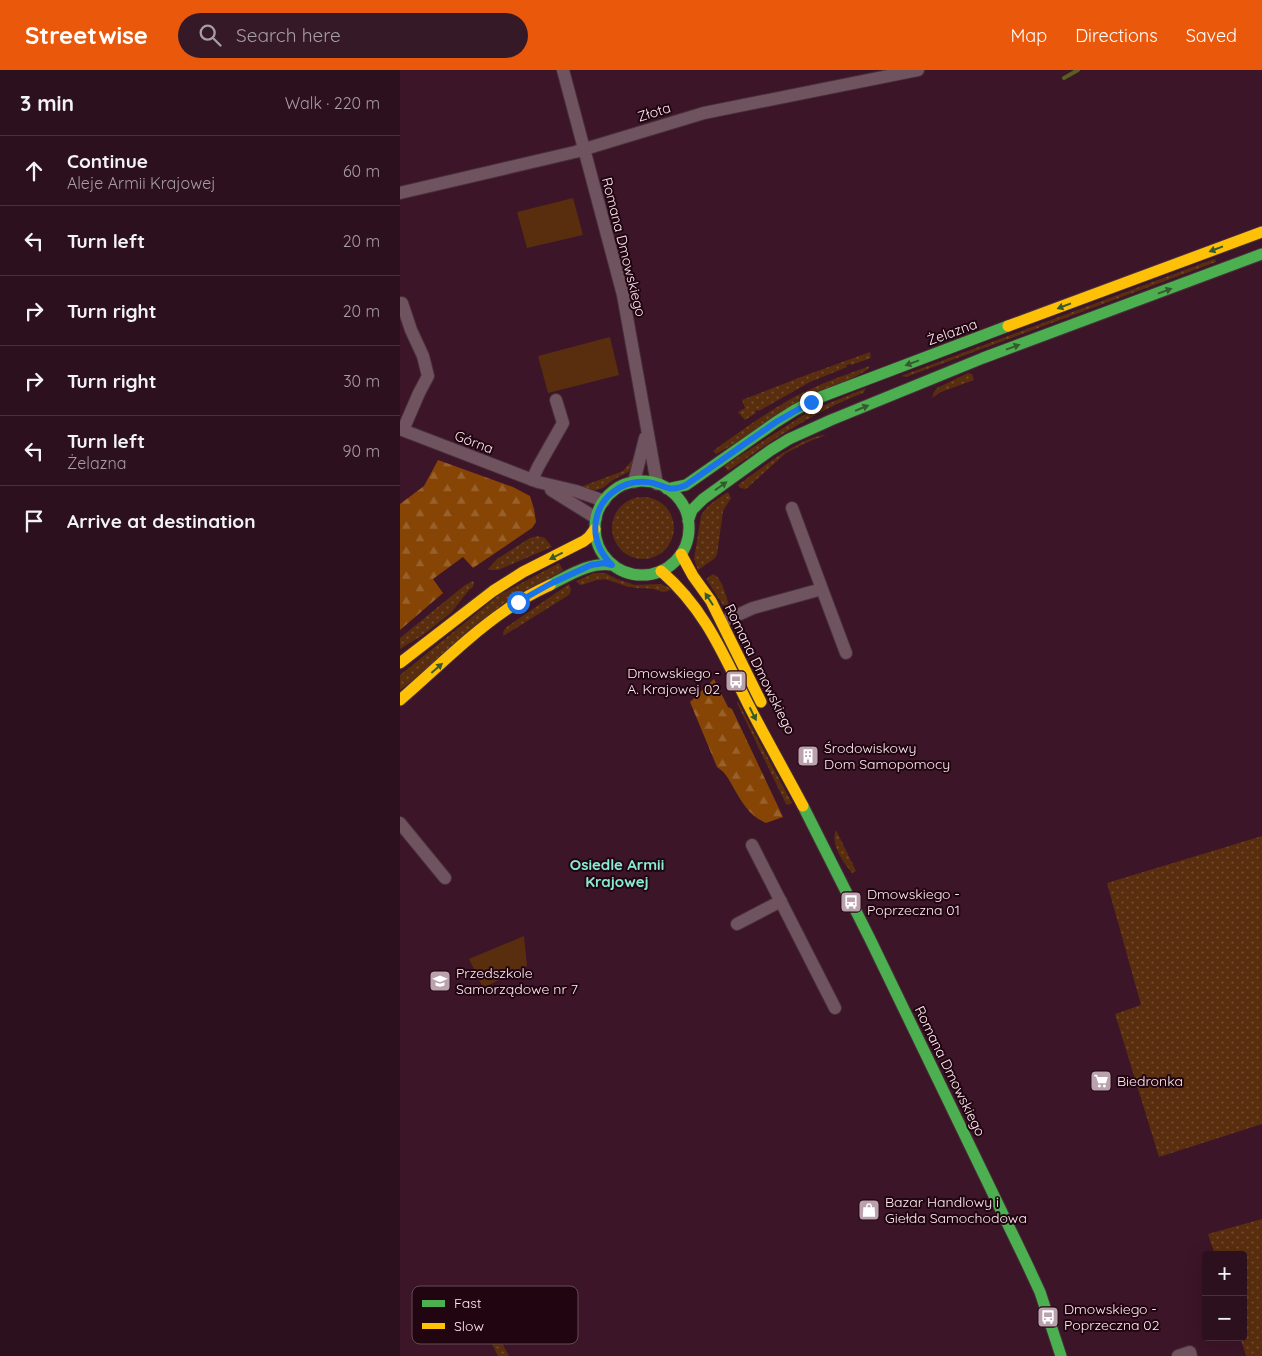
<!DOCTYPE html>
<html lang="en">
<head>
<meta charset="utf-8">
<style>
	body { margin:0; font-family:Quicksand,sans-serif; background:#351927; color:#f1f3f6 }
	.controls { position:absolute; right:15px; bottom:15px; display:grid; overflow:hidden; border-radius:5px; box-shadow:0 5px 20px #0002 }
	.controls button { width:45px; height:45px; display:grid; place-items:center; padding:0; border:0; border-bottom:1px solid #48303c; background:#2d101e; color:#f1f3f6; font:25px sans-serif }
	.stop { position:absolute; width:15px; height:15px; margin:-11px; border:4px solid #1a73e8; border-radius:50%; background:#fff }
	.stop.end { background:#1a73e8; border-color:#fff; box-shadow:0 1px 5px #0008 }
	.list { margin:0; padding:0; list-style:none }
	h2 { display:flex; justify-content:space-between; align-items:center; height:65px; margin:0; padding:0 20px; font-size:21px }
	h2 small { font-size:16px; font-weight:400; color:#a79da4 }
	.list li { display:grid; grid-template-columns:32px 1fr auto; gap:15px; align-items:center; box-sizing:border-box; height:70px; padding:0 20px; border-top:1px solid #48303c }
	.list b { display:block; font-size:19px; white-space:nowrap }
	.list p { margin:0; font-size:16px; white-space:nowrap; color:#a79da4 }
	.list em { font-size:16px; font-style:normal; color:#a79da4 }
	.icon { flex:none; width:28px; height:28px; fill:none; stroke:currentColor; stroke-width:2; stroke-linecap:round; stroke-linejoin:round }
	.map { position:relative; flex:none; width:862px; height:1286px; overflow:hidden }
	header { display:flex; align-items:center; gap:30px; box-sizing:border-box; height:70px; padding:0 25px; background:#ea580c; color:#fff }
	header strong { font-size:24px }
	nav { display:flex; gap:28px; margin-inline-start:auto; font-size:18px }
	.search { width:350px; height:45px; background:#351927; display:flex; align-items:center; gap:12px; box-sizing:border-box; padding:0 18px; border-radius:28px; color:#a79da4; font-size:19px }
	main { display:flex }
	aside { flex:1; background:#2d101e }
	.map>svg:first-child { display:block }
</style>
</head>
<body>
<header>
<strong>Streetwise</strong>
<div class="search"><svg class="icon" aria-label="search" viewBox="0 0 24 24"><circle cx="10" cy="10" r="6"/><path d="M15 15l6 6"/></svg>Search here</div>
<nav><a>Map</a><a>Directions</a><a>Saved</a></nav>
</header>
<main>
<aside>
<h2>3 min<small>Walk · 220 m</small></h2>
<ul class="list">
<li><svg class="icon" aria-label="ahead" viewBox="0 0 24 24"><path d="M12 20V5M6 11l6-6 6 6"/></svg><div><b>Continue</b><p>Aleje Armii Krajowej</p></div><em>60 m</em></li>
<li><svg class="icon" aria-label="left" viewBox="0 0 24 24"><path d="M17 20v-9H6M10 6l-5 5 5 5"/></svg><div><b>Turn left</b></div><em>20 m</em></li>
<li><svg class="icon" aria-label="right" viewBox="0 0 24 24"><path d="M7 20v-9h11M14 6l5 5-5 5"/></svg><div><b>Turn right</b></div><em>20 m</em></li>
<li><svg class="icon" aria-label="right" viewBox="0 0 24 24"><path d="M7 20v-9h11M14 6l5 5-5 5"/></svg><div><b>Turn right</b></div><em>30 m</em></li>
<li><svg class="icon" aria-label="left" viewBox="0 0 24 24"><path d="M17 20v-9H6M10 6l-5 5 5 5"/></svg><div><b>Turn left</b><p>Żelazna</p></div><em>90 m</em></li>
<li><svg class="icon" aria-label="arrive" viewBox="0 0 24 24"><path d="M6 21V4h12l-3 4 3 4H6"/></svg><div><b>Arrive at destination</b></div></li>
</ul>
</aside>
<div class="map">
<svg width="862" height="1286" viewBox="0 0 862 1286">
	<defs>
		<pattern id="grass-dots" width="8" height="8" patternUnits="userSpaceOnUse" patternTransform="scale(1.25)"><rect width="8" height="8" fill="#592e0e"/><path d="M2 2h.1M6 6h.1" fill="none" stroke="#724d32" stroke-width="1.8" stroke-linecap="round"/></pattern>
		<pattern id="forest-firs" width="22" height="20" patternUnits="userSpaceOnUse" patternTransform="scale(1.25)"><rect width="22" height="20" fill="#864505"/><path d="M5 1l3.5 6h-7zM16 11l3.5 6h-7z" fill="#98602a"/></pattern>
	</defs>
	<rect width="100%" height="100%" fill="#3c1528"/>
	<path fill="url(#grass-dots)" d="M 814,189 L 816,190 L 816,192 L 506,307 L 501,306 Z
		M 470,282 L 471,288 L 451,295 L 450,294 L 446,295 L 447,297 L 410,312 L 359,341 L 358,340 L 355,341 L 356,343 L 345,350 L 338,342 L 345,338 L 342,330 L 401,307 Z
		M 470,296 L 467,300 L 316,384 L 313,381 C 341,361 368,341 398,325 C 421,313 445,305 470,296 Z
		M 568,303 L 572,304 L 574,310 L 541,322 L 532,328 L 534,322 L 537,318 Z
		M 466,318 L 463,323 C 411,343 373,370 328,401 L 324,396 L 408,342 Z
		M 426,365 L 410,371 L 386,383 L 346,419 L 340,418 L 338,415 C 357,401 403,365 426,365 Z
		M 235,387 L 231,398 L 228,402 L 213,410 L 203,418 L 193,421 L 181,418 L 183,416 L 223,401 Z
		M 328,422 L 331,428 L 323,441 L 317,485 L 314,489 L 298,500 L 294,489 L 301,446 C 306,435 319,428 328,422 Z
		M212 458a31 31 0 1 1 62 0a31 31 0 1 1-62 0Z
		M 138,466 L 145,468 L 152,477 L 98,500 L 89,500 L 88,499 L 97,489 L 130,468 Z
		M 159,493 L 163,500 L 0,620 L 0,605 L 99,525 Z
		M 194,503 L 205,503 L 217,509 L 235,515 L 261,514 L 272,519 C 265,524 261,521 253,519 C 246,518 238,519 230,517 C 222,516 215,511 207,510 C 196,508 189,514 180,515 L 176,511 Z
		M 313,504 C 323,508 326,528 330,537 L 323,535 L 306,509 Z
		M 73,511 L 74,513 L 73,517 L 69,520 L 51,543 L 23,565 L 0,579 L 0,568 L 65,515 Z
		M 169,514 L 171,520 L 169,525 L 103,566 L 104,560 L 108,556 Z
		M 338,632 L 392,733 L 388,735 L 386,734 L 337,633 Z
		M 436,760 L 456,801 L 452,803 C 443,792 430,775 436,760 Z
		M 862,766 L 862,1054 L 759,1087 L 715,944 L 741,935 L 707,813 Z
		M 862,1149 L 862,1286 L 846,1286 L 840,1267 L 843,1267 L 843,1185 L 815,1185 L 808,1164 Z
		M 76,1229 L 79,1229 L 81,1233 L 109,1286 L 98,1286 L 79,1249 L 61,1258 L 59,1254 L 34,1266 L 29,1254 Z"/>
	<path fill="url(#forest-firs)" d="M 38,390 L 113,417 L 130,426 L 134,439 L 136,452 L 132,458 L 73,498 L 63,487 L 33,509 L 43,523 L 0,560 L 0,434 L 24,416 Z
		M 314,609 L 328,637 L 332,639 L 383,747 L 366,753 C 349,746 341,731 332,715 C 328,708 325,702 317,697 L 290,632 Z"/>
	<path fill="#592e0e" d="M 173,128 L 183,165 L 127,178 L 117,142 Z
		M 210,267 L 219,305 L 148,323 L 138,286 Z
		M 124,866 L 127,896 L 83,918 L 69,889 Z"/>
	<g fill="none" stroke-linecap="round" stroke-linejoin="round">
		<path stroke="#585e24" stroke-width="4" d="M 664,8 L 678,0"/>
		<g stroke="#48303a" stroke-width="14">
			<path id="street" d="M 163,0 L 223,225 L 257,414
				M 0,123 L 175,82 L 304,43 L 518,0
				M 2,233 L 11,260 L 23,286 L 28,306 L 19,323 L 3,360
				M 0,359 L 138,412 L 176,421 L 204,431
				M 132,410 L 138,397 L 163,353 L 156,330
				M 234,412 L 245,368
				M 151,420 L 196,448
				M 392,438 L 422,519
				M 322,552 L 353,538 L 422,519 L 446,583
				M 0,753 L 45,808
				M 352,775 L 435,938
				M 337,854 L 381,831
				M 778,1286 L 790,1282 L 791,1286"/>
		</g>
		<g stroke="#48303a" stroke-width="13">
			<path id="fast" d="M195 458a47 47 0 1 1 94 0a47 47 0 1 1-94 0Z
				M 267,419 L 286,415 L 376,352 L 395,340 L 418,328 L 608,256
				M 288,451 L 292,440 L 303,429 L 371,380 L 389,369 L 431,350 L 583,288 L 862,184
				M 150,515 C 170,505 189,492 212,495
				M 403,736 L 470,869 L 627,1194 L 640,1222 L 661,1286"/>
		</g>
		<g stroke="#48303a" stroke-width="13">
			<path id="slow" d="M 608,256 L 862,162
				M 281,484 L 293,506 L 311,531 L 361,632
				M 261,501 C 305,539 323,584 348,634 C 366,669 385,702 403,736
				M 0,593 L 93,521 L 123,502 L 184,471 L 189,467 L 195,459
				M 0,630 C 35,600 68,566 106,540 C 120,530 135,522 150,515"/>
		</g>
		<use href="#street" stroke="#6f535e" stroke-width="12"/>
		<use href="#fast" stroke="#4caf50" stroke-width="11"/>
		<use href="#slow" stroke="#ffc107" stroke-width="11"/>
	</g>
	<defs><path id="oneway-solid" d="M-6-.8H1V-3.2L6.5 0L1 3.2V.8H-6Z" transform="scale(1.25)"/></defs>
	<g fill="#365a30">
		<use href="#oneway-solid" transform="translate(816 179) rotate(159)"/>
		<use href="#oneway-solid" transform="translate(765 221) rotate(-20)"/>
		<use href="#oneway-solid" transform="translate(664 236) rotate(159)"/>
		<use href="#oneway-solid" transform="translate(613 277) rotate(-20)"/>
		<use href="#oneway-solid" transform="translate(512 293) rotate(160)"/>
		<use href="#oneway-solid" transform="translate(462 338) rotate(-22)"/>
		<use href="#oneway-solid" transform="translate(321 416) rotate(-35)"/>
		<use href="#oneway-solid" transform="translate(156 486) rotate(153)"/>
		<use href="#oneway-solid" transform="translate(309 529) rotate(-123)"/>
		<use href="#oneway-solid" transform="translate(37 598) rotate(-41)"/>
		<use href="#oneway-solid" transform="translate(353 644) rotate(63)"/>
	</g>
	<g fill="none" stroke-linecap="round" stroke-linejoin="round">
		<path stroke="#1a73e8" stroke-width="6" d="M 118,532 L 150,514 L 191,495 L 204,493 L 212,495 C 200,483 193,468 196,450 C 200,427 222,410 246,412 C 264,413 266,424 286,415 L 376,352 L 411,332"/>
	</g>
	<defs>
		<g id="bus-square" transform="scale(1.125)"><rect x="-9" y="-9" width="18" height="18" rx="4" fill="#bba1ab" stroke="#210511"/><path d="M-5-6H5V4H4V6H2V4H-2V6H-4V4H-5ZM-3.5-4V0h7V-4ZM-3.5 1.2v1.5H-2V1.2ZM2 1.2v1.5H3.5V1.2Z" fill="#fff"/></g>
		<g id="building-square" transform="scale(1.125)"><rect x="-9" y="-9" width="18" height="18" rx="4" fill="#bba1ab" stroke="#210511"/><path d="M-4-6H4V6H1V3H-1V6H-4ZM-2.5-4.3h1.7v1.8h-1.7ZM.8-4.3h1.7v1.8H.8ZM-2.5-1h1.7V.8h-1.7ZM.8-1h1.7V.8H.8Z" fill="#fff"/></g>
		<g id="school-square" transform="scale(1.125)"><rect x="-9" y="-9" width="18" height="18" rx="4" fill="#bba1ab" stroke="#210511"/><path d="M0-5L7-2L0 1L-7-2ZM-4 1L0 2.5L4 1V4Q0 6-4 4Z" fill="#fff"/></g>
		<g id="supermarket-square" transform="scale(1.125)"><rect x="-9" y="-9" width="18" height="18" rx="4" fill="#bba1ab" stroke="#210511"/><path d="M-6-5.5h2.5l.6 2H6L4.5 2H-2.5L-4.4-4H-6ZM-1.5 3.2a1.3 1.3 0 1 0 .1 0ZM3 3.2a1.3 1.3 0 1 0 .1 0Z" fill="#fff"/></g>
		<g id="shop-square" transform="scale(1.125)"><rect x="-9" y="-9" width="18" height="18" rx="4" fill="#bba1ab" stroke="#210511"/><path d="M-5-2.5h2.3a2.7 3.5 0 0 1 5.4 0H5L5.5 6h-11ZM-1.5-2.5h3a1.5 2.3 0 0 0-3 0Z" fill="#fff"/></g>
	</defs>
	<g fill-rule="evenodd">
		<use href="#bus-square" x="336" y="611"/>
		<use href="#building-square" x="408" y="686"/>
		<use href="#bus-square" x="451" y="832"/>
		<use href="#school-square" x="40" y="911"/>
		<use href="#supermarket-square" x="701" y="1011"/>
		<use href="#shop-square" x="469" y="1140"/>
		<use href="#bus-square" x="648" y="1247"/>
	</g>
	<g text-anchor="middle" stroke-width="4" stroke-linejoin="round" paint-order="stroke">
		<g font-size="14" fill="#ffedf2" stroke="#210511">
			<text transform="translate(254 42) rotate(-17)" y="5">Złota</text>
			<text transform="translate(224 177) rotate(76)" y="5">Romana Dmowskiego</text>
			<text transform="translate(552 262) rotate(-20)" y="5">Żelazna</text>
			<text transform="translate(74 372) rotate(21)" y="5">Górna</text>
			<text transform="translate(360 599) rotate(64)" y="5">Romana Dmowskiego</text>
			<text transform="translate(550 1001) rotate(64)" y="5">Romana Dmowskiego</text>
		</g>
		<g font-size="14" fill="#ffedf2" stroke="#210511" text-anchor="start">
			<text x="320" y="608" text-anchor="end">Dmowskiego -<tspan x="320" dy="16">A. Krajowej 02</tspan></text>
			<text x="424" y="683">Środowiskowy<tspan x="424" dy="16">Dom Samopomocy</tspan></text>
			<text x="467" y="829">Dmowskiego -<tspan x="467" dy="16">Poprzeczna 01</tspan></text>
			<text x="56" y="908">Przedszkole<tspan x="56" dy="16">Samorządowe nr 7</tspan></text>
			<text x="717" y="1016">Biedronka</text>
			<text x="485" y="1137">Bazar Handlowy i<tspan x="485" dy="16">Giełda Samochodowa</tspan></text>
			<text x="664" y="1244">Dmowskiego -<tspan x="664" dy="16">Poprzeczna 02</tspan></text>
		</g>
		<g font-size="15" font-weight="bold" fill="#88ecd5" stroke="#210511">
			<text x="217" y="800">Osiedle Armii<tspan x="217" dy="17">Krajowej</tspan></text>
		</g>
	</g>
	<rect x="12" y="1216" width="166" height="58" rx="8" fill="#210511" stroke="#644b54" stroke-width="1"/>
	<rect x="22" y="1230" width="23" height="7" fill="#4caf50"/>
	<rect x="22" y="1253" width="23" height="6" fill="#ffc107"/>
	<g font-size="14" fill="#ffedf2">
		<text x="54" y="1238">Fast</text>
		<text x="54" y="1261">Slow</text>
	</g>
</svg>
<div class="controls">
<button>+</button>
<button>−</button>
</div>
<div class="stop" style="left:118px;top:532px"></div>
<div class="stop end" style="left:411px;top:332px"></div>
</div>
</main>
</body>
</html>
